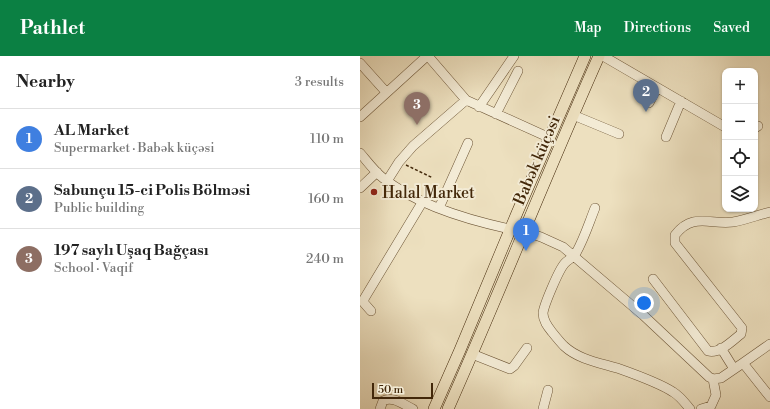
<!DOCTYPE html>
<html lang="en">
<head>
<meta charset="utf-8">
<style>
	body { margin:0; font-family:"Libre Bodoni",serif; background:#f2f2f2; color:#222 }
	.controls { position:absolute; right:12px; top:12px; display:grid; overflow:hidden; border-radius:8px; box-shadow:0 1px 3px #0004 }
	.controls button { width:36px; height:36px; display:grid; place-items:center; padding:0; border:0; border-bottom:1px solid #e0e0e0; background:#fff; color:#222; font:20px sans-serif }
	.scale { position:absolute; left:12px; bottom:10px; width:61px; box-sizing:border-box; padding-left:4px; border:2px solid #422709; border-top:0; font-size:11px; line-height:14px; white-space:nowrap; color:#422709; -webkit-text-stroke:3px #f3ebd5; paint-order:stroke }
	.you { position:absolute; left:284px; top:247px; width:14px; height:14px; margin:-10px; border:3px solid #fff; border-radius:50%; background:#1a73e8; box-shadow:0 0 0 6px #1a73e833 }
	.badge { display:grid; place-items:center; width:26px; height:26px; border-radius:50%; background:#0b8043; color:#fff; font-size:13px; font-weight:700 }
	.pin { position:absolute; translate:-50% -33px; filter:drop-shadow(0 1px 2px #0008) }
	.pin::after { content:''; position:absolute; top:21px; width:14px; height:12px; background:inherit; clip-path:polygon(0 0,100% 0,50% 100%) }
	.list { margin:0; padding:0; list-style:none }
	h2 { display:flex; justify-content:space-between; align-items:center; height:52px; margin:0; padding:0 16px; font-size:17px }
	h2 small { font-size:13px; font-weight:400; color:#767676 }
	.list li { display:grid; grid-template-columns:26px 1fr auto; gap:12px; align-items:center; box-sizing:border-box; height:60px; padding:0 16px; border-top:1px solid #e0e0e0 }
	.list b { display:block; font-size:15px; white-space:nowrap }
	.list p { margin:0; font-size:13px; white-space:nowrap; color:#767676 }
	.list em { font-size:13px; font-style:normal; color:#767676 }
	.icon { flex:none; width:22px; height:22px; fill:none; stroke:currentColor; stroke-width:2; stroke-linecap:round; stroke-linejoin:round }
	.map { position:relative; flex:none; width:410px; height:353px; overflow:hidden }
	header { display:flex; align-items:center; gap:24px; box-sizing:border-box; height:56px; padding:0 20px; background:#0b8043; color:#fff }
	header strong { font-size:19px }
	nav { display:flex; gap:22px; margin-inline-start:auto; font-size:14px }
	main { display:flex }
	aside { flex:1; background:#fff }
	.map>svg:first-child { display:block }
</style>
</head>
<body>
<header>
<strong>Pathlet</strong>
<nav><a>Map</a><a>Directions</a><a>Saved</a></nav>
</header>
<main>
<aside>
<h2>Nearby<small>3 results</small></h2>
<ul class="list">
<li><span class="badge" style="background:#3f7fe0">1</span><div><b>AL Market</b><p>Supermarket · Babək küçəsi</p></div><em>110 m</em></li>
<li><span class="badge" style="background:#5c6f8a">2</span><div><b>Sabunçu 15-ci Polis Bölməsi</b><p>Public building</p></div><em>160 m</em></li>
<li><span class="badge" style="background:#8d6e63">3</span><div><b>197 saylı Uşaq Bağçası</b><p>School · Vaqif</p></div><em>240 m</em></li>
</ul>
</aside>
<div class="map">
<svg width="410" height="353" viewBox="0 0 410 353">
	<rect width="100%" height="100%" fill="#ede0bf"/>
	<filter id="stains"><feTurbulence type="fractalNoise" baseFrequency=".005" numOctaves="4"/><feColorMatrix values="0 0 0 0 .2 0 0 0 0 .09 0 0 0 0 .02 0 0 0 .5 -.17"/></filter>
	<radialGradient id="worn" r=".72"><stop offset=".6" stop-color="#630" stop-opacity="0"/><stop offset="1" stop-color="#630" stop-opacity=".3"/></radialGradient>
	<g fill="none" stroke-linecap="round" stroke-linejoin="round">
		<g stroke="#6d5536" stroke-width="10">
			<path id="minor" d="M 68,0 L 106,44 L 190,82
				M 243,0 L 365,71
				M 0,7 L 26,36
				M 289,47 L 297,32
				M 119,51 L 154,0
				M 136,58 L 158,15
				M 213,59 L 259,78
				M 0,61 L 67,0
				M 395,72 L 398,70
				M 306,81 L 321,45
				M 0,97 C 7,105 14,115 23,122 C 57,149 108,164 150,173
				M 27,125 L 39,106 L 53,90 L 106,44
				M 0,132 L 17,116
				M 79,152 L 108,87
				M 235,152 C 229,167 224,183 216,197 C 213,202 209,203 205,207 C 199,213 184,249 183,257 C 183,265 188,271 192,276 C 196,281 200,286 204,290 C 219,304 241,307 260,313 C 274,318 301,328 313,336 C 320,340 325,347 330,353
				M 163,175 L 181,181 L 203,191 L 283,259 L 349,321 L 353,323 L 361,322 L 383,307 L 410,288
				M 293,223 L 348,295 C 360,298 372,285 381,278 L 382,272 L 315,187 L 315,179 C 333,156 350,169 373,166 C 385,164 398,159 410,156
				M 11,255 L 4,247 L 4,243 L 63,145
				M 361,292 L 374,313
				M 112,298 L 150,313 L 154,310 L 167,292
				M 383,307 L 410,341
				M 20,353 L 23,345 C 32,339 44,349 53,353
				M 183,353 L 188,334
				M 341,353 L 351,350 L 356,339 L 353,323"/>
		</g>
		<g stroke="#422709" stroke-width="12">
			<path id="major" d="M 74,353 L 100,294 L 157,157 L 225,0
				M 88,353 C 140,236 187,117 239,0"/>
		</g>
		<path stroke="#422709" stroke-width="1.5" stroke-dasharray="3 2" stroke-linecap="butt" d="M 46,109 L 73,122"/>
		<use href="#minor" stroke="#f3ebd5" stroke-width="9"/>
		<use href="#major" stroke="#ede0bf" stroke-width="11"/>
	</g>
	<circle fill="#8f2418" stroke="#f3ebd5" stroke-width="1.5" cx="14" cy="136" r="4"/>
	<g text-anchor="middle" stroke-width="4" stroke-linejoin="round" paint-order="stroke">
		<g font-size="16" fill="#422709" stroke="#f3ebd5">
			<text transform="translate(176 104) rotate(-67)" y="6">Babək küçəsi</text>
		</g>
		<g font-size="16" fill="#422709" stroke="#f3ebd5" text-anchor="start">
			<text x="22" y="142">Halal Market</text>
		</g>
	</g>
	<rect width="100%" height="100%" filter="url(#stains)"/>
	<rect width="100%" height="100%" fill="url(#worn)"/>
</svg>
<div class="controls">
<button>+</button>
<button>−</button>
<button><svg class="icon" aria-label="locate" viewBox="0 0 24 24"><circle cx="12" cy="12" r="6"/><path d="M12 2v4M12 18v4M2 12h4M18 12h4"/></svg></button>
<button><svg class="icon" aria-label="layers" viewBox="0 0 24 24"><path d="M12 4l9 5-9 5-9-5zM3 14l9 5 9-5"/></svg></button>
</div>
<div class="scale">50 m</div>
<div class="you"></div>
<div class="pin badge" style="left:166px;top:195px;background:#3f7fe0">1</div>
<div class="pin badge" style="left:286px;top:56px;background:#5c6f8a">2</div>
<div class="pin badge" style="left:57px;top:69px;background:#8d6e63">3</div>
</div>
</main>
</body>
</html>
